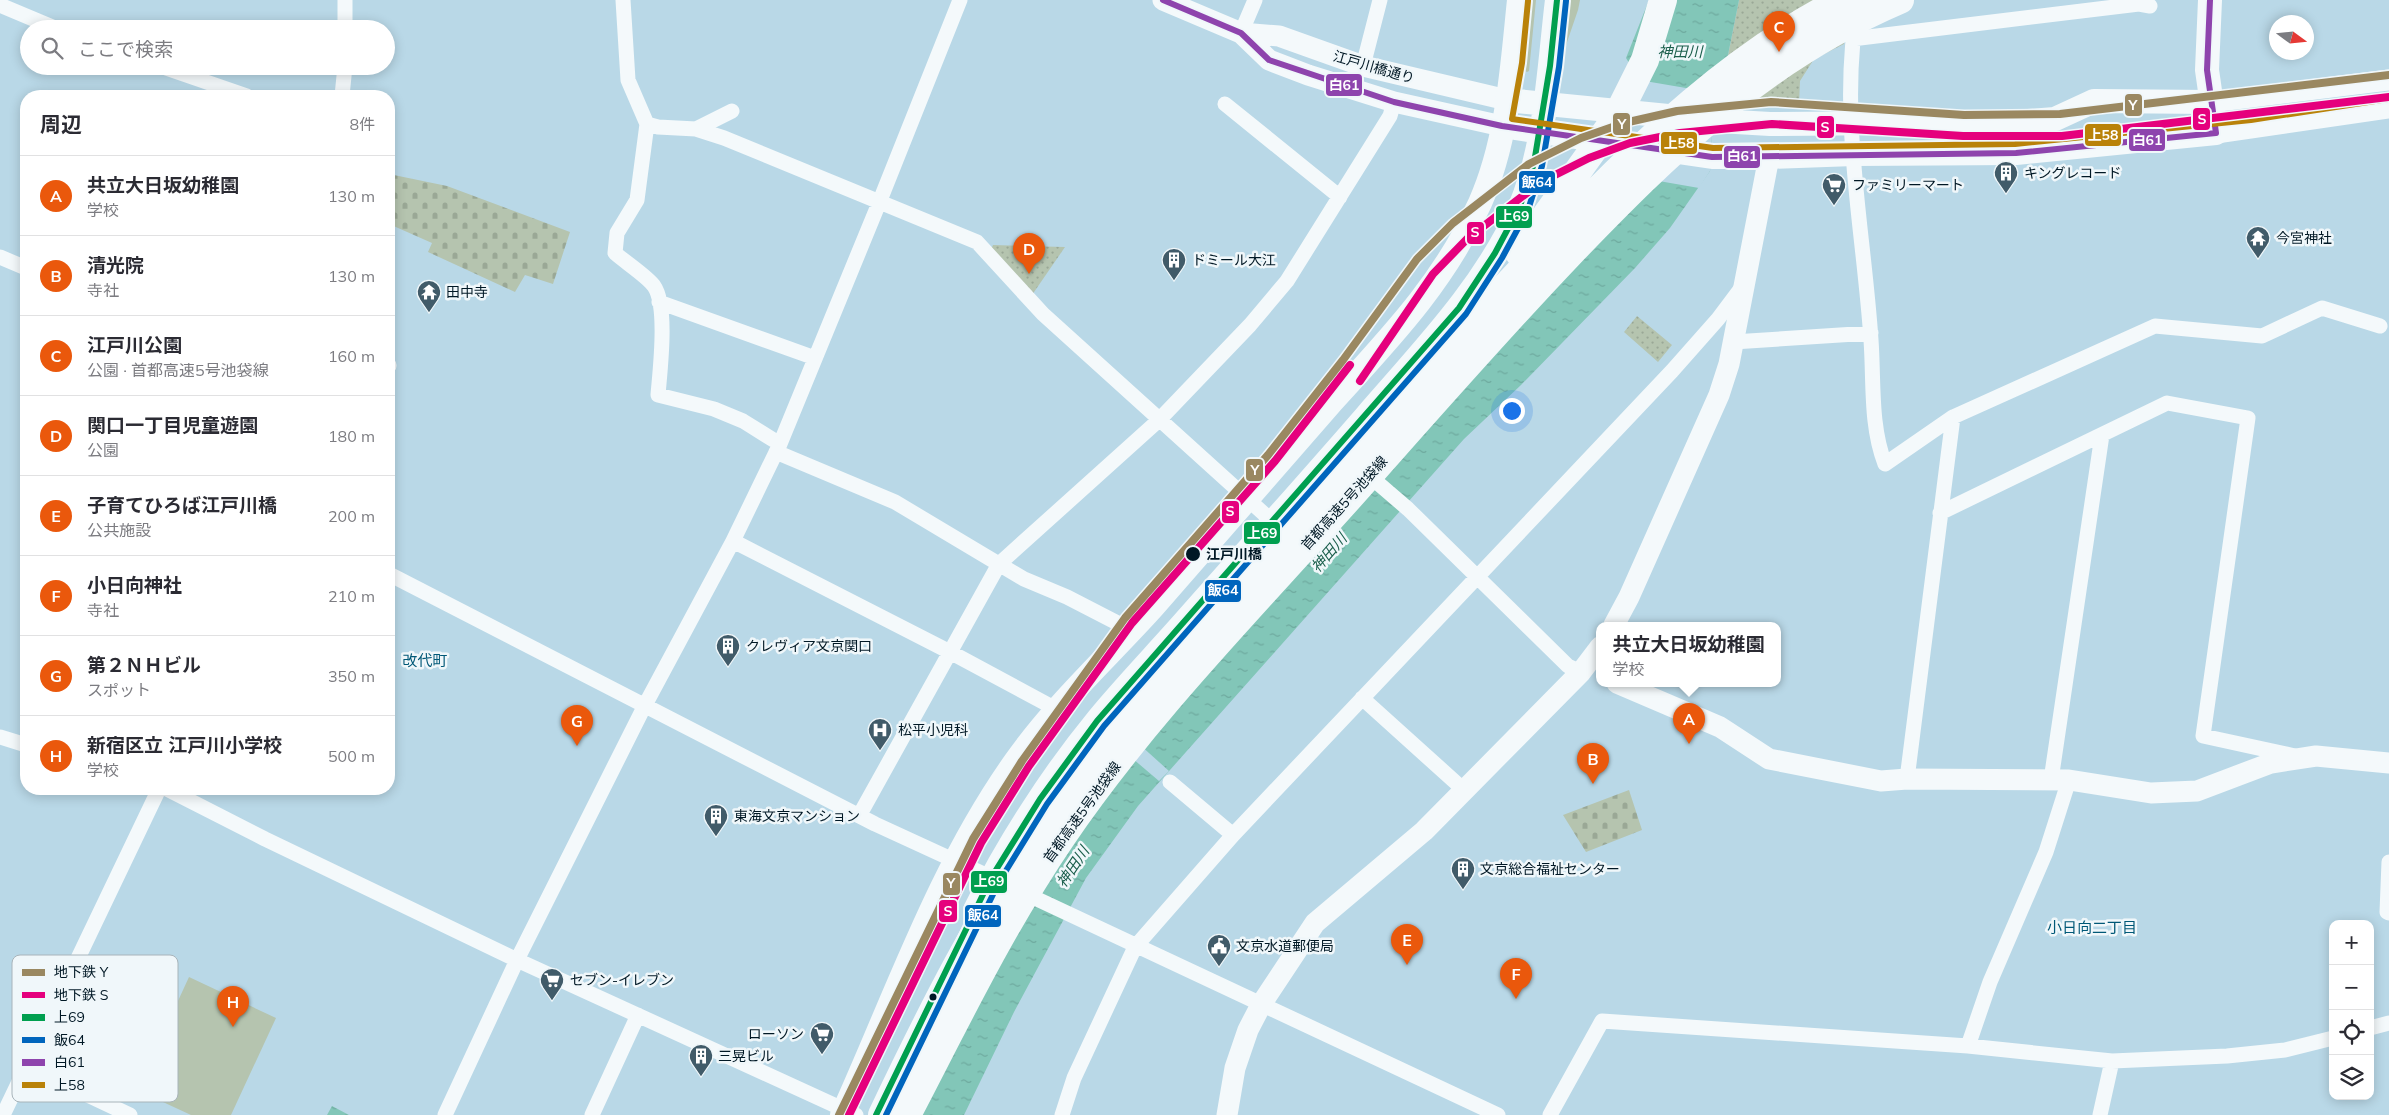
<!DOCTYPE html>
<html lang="ja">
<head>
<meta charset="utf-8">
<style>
	body { margin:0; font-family:Mulish,"Noto Sans JP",sans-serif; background:#f2f2f3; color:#2b2b33 }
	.controls { position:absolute; right:15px; bottom:15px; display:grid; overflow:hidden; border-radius:10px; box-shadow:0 2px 12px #0003 }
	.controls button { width:45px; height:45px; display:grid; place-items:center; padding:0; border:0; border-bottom:1px solid #e1e1e2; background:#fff; color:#2b2b33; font:25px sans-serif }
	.compass { position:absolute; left:2269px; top:15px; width:45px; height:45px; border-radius:50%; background:#fff; box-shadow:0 2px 12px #0003; rotate:105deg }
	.you { position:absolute; left:1511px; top:410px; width:18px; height:18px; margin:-12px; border:4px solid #fff; border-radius:50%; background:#1a73e8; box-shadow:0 0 0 8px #1a73e833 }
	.badge { display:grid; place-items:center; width:32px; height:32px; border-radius:50%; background:#ea580c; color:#fff; font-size:16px; font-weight:700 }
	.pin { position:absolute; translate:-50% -41px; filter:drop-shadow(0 1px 2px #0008) }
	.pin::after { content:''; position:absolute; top:26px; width:18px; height:15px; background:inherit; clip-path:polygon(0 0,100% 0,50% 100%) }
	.popup { position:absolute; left:1596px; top:622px; width:185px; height:65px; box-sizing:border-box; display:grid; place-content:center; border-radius:10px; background:#fff; filter:drop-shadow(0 1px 4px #0005); font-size:16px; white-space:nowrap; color:#7c7c81 }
	.popup b { font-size:19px; color:#2b2b33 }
	.popup::after { content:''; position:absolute; left:50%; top:100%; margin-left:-10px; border:10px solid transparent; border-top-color:#fff }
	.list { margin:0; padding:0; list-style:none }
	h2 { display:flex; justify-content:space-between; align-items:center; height:65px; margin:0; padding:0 20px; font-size:21px }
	h2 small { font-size:16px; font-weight:400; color:#7c7c81 }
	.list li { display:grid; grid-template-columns:32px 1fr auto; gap:15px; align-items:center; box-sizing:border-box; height:80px; padding:0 20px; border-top:1px solid #e1e1e2 }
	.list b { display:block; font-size:19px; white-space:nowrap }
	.list p { margin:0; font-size:16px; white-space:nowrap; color:#7c7c81 }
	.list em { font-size:16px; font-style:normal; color:#7c7c81 }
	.icon { flex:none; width:28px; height:28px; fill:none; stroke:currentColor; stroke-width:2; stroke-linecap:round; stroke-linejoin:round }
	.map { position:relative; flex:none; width:2389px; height:1115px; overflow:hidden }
	.search { position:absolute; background:#fff; box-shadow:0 2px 12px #0003; left:20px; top:20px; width:375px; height:55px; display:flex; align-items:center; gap:12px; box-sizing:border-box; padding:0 18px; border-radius:28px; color:#7c7c81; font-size:19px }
	.panel { position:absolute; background:#fff; box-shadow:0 2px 12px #0003; left:20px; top:90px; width:375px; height:705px; border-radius:20px }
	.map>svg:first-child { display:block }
</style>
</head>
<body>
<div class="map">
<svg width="2389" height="1115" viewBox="0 0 2389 1115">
	<defs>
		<pattern id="cemetery-stones" width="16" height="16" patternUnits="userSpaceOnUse" patternTransform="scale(1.25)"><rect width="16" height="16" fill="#b5c4af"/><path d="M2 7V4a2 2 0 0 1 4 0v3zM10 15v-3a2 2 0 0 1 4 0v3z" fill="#9aa896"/></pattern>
		<pattern id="park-dots" width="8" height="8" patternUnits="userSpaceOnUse" patternTransform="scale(1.25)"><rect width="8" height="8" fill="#b5c4af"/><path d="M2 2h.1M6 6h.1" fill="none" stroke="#9aa896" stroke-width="1.8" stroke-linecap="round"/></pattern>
		<pattern id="water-ripples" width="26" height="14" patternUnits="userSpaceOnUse" patternTransform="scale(1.25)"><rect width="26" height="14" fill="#82c6b8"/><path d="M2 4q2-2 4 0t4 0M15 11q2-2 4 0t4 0" fill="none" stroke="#6ea99e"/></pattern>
	</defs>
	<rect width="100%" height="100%" fill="#b9d8e7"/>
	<path fill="#b5c4af" d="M 1532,0 L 1536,0 L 1529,71 L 1527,72 L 1525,71 Z
		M 1569,0 L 1580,0 L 1578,10 L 1565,48 Z
		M 189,977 L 276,1018 L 231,1115 L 191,1115 L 137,1090 Z"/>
	<path fill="url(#cemetery-stones)" d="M 389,174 L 447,186 L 570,232 L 553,284 L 525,275 L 515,292 L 428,252 L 432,243 L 389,224 Z
		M 1629,790 L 1642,830 L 1586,852 L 1563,815 Z"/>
	<path fill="url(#park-dots)" d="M 1739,0 L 1849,0 L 1844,44 L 1814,59 L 1800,81 L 1799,105 L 1718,106 Z
		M 993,245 L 1065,247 L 1032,295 L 989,254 Z
		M 1637,316 L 1672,345 L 1658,362 L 1624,332 Z"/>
	<path fill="url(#water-ripples)" d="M 1649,0 L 1739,0 L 1712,135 L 1710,171 L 1670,228 L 1635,268 L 1521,385 L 1464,439 L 1138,806 L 1086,878 L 1014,1012 L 964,1115 L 898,1115 L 1001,910 L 1618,155 L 1644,87 L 1626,58 Z
		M 332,1106 L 349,1115 L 327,1115 Z"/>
	<path fill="#b9d8e7" d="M 1639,80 L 1721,94 L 1712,135 L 1710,171 L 1699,188 L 1607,172 L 1618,154 L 1644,87 Z
		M 1129,735 L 1169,771 L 1159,781 L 1119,747 Z"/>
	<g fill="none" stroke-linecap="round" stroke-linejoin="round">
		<path stroke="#f4f9fb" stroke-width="15" d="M 623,0 L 628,80 L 647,124 L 637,200 L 617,233 L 615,253 C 625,262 648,277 654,286 C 668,306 660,370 658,395 L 714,409 L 743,421 L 780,444
			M 1859,0 C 1837,109 1864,230 1871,340 C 1874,382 1870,425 1885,464 L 1953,417
			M 0,5 L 57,29
			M 345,29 L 345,0
			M 1241,33 L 1255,0
			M 1852,39 L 2139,4 L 2150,6
			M 160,66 L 247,96
			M 1363,66 L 1380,0
			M 342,96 L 345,66
			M 1225,104 L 1340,197
			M 647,124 L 658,127 L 696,129 L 724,138 L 977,242 L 1043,314 L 1273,522
			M 696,129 L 732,111
			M 0,257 L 26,268
			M 659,302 L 815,358
			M 1733,342 L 1871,333
			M 389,366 L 389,365
			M 776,452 L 895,502 L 1024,579 L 1067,597 L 1131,630
			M 1365,472 L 1408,509 L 1568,666 L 1581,672
			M 1940,513 L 2167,403 L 2248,418 L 2203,736 L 2295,756
			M 733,541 L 950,652 L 1056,709
			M 389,574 L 875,824 L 999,881
			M 1362,698 L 1464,790
			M 0,737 L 26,745
			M 1907,779 L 1953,417 L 2155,326 L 2262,336 L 2322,308 L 2380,326
			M 2051,780 L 2102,435
			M 1170,782 L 1233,835
			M 167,789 L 265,839 L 517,960 L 856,1115
			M 859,816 L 999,564 L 1159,420 L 1250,325 L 1287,281 L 1390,116 L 1394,102
			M 2389,862 L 2387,912 L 2389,913
			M 1022,892 L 1498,1115
			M 2370,1028 L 2389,1023
			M 1968,1046 L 1990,982 L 2046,852 L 2069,780
			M 26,1066 L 130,1115
			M 3,1115 L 159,789
			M 445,1115 L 517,960 L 644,707 L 733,541 L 780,444 L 879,203 L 960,0
			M 592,1115 L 638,1015
			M 1062,1115 L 1074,1078 L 1135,947 L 1233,835 L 1672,371 L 1718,319 L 1742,287
			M 1550,1115 L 1602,1021 L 1968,1046 L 2112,1061 L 2227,1056 L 2285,1050 L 2333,1038
			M 2100,1115 L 2112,1061"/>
		<path stroke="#f4f9fb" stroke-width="21" d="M 1163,0 L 1241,33 L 1279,36 L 1363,66 L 1507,100
			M 1241,33 L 1269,60 L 1308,75 L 1394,102 L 1502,126
			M 2211,102 L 2389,80
			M 2216,133 L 2389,108
			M 1614,625 L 1629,597 L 1719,395 L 1729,364 L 1769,157
			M 1617,683 L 1720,727 L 1769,759 L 1881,781 L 1907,779 L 2069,780 L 2151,793 L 2197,791 L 2271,763 L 2316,756 L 2389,763
			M 1227,1115 L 1235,1068 L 1248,1030 L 1262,1003 L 1315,923 L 1424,831 L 1581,672 L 1600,647"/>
		<path stroke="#f4f9fb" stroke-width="24" d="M 1507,100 L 1719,121 L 1770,124 L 2014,122 L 2055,119 L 2094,101 L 2211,102
			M 1502,126 L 1712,157 L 1769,157 L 1854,154 L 2016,153 L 2216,133 L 2207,70 L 2210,0
			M 975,910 C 1007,845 1052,775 1098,719 C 1126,685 1157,653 1186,620 C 1246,552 1307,484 1366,416 C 1422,351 1485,287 1520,207 C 1546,145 1549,66 1557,0
			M 842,1115 C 896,996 939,869 1015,762 C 1055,705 1107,658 1153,607 C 1212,540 1270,472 1329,405 C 1388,340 1443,284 1480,203 C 1508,140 1512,67 1519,0"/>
		<path stroke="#f4f9fb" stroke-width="28" d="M 1519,253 L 1616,118 L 1645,60 L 1663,0
			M 882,1115 C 929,1016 982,910 1045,821 C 1099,743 1162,672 1225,601 C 1284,534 1344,467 1403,400 C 1454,342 1506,285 1560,229 C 1643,142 1734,54 1843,0
			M 907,1115 C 956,1021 1002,925 1062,837 C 1143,718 1246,613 1342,506 C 1416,423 1489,339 1566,258 C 1668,152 1762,59 1900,0"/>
		<g stroke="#f0f7fa" stroke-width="10">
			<path id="bus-1" d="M 876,1115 L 991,878 L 1040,799 L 1097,721 L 1459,308 L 1495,253 L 1520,206 L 1534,163 L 1550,66 L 1557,0"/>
		</g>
		<g stroke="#f0f7fa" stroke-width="10">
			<path id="bus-2" d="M 886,1115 L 999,882 L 1047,804 L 1104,726 L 1466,314 L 1502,258 L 1528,210 L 1542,166 L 1559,67 L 1566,1"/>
		</g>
		<g stroke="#f0f7fa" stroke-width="10">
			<path id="bus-3" d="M 1163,0 L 1241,33 L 1269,60 L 1394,102 L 1502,126 L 1712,157 L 2016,153 L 2216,133 L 2207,70 L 2210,0"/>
		</g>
		<g stroke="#f0f7fa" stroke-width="10">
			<path id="bus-4" d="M 1528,1 L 1522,63 L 1512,119 L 1713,148 L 2015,144 L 2251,120 L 2388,99"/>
		</g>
		<use href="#bus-1" stroke="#009f4f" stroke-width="6"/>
		<use href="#bus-2" stroke="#0065bd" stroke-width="6"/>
		<use href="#bus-3" stroke="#8e44ad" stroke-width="6"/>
		<use href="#bus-4" stroke="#b98209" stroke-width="6"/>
		<g stroke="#f0f7fa" stroke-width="11">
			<path id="metro-1" d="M 839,1115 L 973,839 L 1022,761 L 1125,618 L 1268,455 L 1343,360 L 1417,259 L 1453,223 L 1529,164 L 1581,138 L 1624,123 L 1677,111 L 1771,102 L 1964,115 L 2060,114 L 2389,75"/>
		</g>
		<g stroke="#f0f7fa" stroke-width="11">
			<path id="metro-2" d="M 1360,381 L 1433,274 L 1467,239 L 1541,182 L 1589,158 L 1630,143 L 1680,133 L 1772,124 L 1963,136 L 2062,136 L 2389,97
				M 849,1115 L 981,843 L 1029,766 L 1132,623 L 1275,461 L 1350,365"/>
		</g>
		<use href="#metro-1" stroke="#9a8861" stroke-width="8"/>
		<use href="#metro-2" stroke="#e5007d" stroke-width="8"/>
	</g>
	<defs>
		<g id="building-pin" transform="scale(1.25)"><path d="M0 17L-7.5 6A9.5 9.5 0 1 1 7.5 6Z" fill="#415b69" stroke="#f0f7fa"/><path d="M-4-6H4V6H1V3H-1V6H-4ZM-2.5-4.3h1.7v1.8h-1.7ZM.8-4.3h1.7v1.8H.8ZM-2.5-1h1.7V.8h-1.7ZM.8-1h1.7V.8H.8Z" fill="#fff"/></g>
		<g id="supermarket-pin" transform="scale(1.25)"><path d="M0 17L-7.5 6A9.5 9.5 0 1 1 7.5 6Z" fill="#415b69" stroke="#f0f7fa"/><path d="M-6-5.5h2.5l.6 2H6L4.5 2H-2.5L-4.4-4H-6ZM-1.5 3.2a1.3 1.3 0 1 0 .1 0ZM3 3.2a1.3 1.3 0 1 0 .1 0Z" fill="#fff"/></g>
		<g id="temple-pin" transform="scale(1.25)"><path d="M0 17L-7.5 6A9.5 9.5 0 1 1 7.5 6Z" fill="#415b69" stroke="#f0f7fa"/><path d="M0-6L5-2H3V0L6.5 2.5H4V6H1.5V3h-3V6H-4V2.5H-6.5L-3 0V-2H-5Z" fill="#fff"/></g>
		<g id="hospital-pin" transform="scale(1.25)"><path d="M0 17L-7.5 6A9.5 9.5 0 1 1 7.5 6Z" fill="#415b69" stroke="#f0f7fa"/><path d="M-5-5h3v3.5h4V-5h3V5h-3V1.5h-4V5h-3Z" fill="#fff"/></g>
		<g id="civic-pin" transform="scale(1.25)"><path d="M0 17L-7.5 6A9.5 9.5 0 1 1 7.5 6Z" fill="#415b69" stroke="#f0f7fa"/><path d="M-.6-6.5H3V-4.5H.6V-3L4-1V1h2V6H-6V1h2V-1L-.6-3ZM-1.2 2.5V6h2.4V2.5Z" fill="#fff"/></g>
	</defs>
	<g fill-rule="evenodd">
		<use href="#building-pin" x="2006" y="173"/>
		<use href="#supermarket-pin" x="1834" y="185"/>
		<use href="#temple-pin" x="2258" y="238"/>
		<use href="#building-pin" x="1174" y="260"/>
		<use href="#temple-pin" x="429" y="292"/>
		<use href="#building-pin" x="728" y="646"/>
		<use href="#hospital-pin" x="880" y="730"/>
		<use href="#building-pin" x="716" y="816"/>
		<use href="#building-pin" x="1463" y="869"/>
		<use href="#civic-pin" x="1219" y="946"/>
		<use href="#supermarket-pin" x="552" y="980"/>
		<use href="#supermarket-pin" x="822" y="1034"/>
		<use href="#building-pin" x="701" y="1056"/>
	</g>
	<g fill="#001825" stroke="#f0f7fa" stroke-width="2">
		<circle cx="1193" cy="554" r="8"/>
		<circle cx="933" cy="997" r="4.5"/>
	</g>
	<g text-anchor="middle" stroke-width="5" stroke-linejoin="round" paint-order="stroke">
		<g font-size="14" fill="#001825" stroke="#f0f7fa">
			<text transform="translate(1374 67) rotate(16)" y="5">江戸川橋通り</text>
			<text transform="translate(1344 503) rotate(-48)" y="5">首都高速5号池袋線</text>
			<text transform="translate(1082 812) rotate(-54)" y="5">首都高速5号池袋線</text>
		</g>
		<g font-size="14" fill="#001825" stroke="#f0f7fa" text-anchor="start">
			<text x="2024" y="178">キングレコード</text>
			<text x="1852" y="190">ファミリーマート</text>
			<text x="2276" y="243">今宮神社</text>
			<text x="1192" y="265">ドミール大江</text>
			<text x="446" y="297">田中寺</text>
			<text x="746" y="651">クレヴィア文京関口</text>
			<text x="898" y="735">松平小児科</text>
			<text x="734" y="821">東海文京マンション</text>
			<text x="1480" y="874">文京総合福祉センター</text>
			<text x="1236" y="951">文京水道郵便局</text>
			<text x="570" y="985">セブン-イレブン</text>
			<text x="804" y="1039" text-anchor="end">ローソン</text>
			<text x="718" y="1061">三晃ビル</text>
		</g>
		<g font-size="14" font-weight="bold" fill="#001825" stroke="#f0f7fa" text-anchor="start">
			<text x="1206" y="559">江戸川橋</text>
		</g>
		<g font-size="15" font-style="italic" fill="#1b5f4c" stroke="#f0f7fa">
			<text x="1680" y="57">神田川</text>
			<text transform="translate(1329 553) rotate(-49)" y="5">神田川</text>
			<text transform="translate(1073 867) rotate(-56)" y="5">神田川</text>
		</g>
		<g font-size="15" fill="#005877" stroke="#f0f7fa">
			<text x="425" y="666">改代町</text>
			<text x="2092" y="933">小日向二丁目</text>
		</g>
	</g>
	<rect x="12" y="955" width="166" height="147" rx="8" fill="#f0f7fa" stroke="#a8b4ba" stroke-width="1"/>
	<rect x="22" y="969" width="23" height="7" fill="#9a8861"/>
	<rect x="22" y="992" width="23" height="6" fill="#e5007d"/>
	<rect x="22" y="1014" width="23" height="7" fill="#009f4f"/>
	<rect x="22" y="1037" width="23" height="6" fill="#0065bd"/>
	<rect x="22" y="1059" width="23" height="7" fill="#8e44ad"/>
	<rect x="22" y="1082" width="23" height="6" fill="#b98209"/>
	<g font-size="14" fill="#001825">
		<text x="54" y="977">地下鉄 Y</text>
		<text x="54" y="1000">地下鉄 S</text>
		<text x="54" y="1022">上69</text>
		<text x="54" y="1045">飯64</text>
		<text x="54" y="1067">白61</text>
		<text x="54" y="1090">上58</text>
	</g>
	<g stroke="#f0f7fa" stroke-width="2">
		<rect x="1325" y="73" width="38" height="24" rx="5" fill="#8e44ad"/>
		<rect x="2124" y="93" width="19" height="24" rx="5" fill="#9a8861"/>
		<rect x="2192" y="107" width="19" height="24" rx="5" fill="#e5007d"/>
		<rect x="1612" y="112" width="19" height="24" rx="5" fill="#9a8861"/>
		<rect x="1816" y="115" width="19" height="24" rx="5" fill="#e5007d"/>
		<rect x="2084" y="123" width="38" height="24" rx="5" fill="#b98209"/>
		<rect x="2128" y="128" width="38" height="24" rx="5" fill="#8e44ad"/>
		<rect x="1660" y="131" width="38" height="24" rx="5" fill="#b98209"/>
		<rect x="1723" y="145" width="38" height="24" rx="5" fill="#8e44ad"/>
		<rect x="1518" y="170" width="38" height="24" rx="5" fill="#0065bd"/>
		<rect x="1495" y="205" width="38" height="24" rx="5" fill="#009f4f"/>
		<rect x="1466" y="221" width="19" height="24" rx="5" fill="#e5007d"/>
		<rect x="1245" y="458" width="19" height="24" rx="5" fill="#9a8861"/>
		<rect x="1221" y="500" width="19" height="24" rx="5" fill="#e5007d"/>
		<rect x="1243" y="521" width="38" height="24" rx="5" fill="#009f4f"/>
		<rect x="1204" y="579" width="38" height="24" rx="5" fill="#0065bd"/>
		<rect x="970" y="870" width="38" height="24" rx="5" fill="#009f4f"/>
		<rect x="942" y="872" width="19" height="24" rx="5" fill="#9a8861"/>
		<rect x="938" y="899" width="20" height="24" rx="5" fill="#e5007d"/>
		<rect x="964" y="904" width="38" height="24" rx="5" fill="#0065bd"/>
	</g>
	<g font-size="14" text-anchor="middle" font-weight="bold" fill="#fff">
		<text x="1344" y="90">白61</text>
		<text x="2133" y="110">Y</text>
		<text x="2202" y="124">S</text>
		<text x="1622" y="129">Y</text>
		<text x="1825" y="132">S</text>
		<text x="2103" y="140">上58</text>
		<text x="2147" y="145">白61</text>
		<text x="1679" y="148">上58</text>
		<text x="1742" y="161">白61</text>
		<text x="1537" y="187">飯64</text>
		<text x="1514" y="221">上69</text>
		<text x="1475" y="237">S</text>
		<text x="1255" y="475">Y</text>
		<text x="1230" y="516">S</text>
		<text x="1262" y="538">上69</text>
		<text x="1223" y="595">飯64</text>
		<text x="989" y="886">上69</text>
		<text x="951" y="888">Y</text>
		<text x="948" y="916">S</text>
		<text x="983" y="920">飯64</text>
	</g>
</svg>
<div class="controls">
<button>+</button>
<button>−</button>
<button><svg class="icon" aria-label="locate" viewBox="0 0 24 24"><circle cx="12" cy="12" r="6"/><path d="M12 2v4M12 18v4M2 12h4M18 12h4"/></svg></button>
<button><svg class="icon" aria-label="layers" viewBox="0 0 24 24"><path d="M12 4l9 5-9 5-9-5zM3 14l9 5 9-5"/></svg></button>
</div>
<svg class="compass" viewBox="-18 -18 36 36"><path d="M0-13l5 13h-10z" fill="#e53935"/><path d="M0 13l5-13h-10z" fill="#7c7c81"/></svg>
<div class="you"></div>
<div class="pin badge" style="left:1689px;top:744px">A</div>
<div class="popup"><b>共立大日坂幼稚園</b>学校</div>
<div class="pin badge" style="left:1593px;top:784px">B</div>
<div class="pin badge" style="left:1779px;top:52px">C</div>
<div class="pin badge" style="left:1029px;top:274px">D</div>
<div class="pin badge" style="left:1407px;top:965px">E</div>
<div class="pin badge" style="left:1516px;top:999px">F</div>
<div class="pin badge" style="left:577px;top:746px">G</div>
<div class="pin badge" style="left:233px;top:1027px">H</div>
<div class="search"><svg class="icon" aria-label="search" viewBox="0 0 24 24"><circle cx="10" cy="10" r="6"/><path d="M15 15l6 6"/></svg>ここで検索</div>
<section class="panel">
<h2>周辺<small>8件</small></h2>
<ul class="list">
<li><span class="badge">A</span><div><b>共立大日坂幼稚園</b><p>学校</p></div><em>130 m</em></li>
<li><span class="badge">B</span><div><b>清光院</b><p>寺社</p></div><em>130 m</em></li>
<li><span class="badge">C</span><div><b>江戸川公園</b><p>公園 · 首都高速5号池袋線</p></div><em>160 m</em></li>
<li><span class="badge">D</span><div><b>関口一丁目児童遊園</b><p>公園</p></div><em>180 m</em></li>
<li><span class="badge">E</span><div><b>子育てひろば江戸川橋</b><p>公共施設</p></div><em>200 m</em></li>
<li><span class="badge">F</span><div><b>小日向神社</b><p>寺社</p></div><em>210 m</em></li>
<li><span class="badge">G</span><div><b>第２ＮＨビル</b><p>スポット</p></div><em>350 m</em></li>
<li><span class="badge">H</span><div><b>新宿区立 江戸川小学校</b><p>学校</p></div><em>500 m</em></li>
</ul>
</section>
</div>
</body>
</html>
